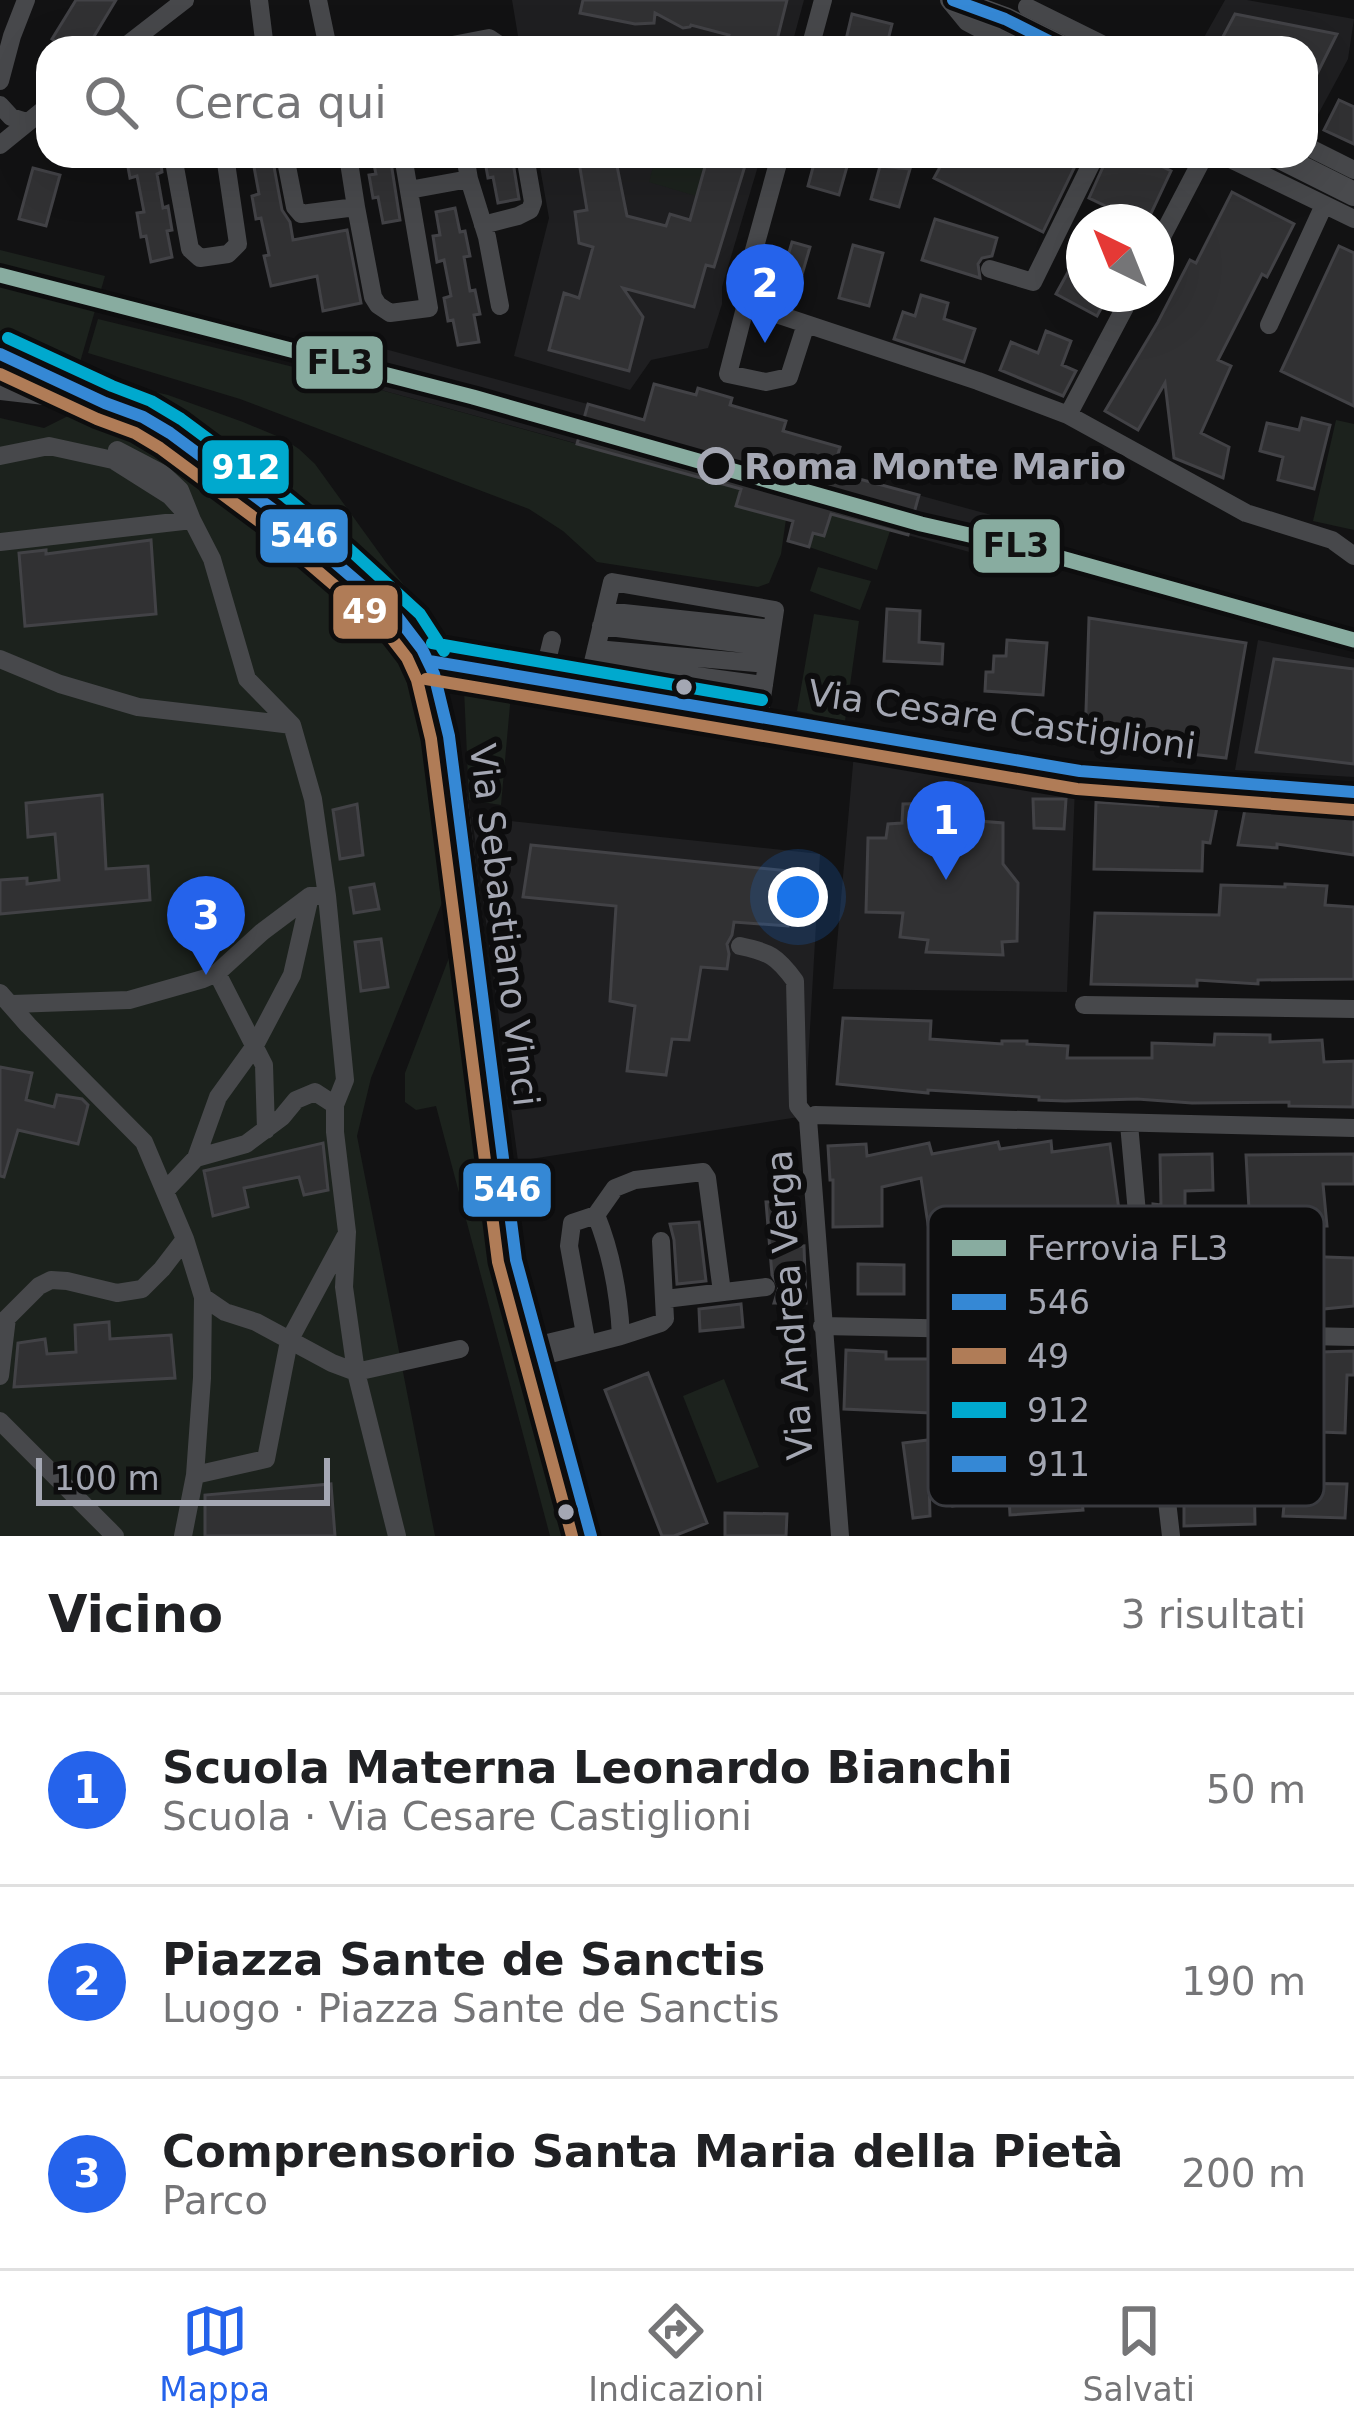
<!DOCTYPE html>
<html lang="it">
<head>
<meta charset="utf-8">
<style>
	body { margin:0; font-family:"DejaVu Sans",sans-serif; background:#f2f2f2; color:#202124 }
	.compass { position:absolute; left:1066px; top:204px; width:108px; height:108px; border-radius:50%; background:#fff; box-shadow:0 12px 48px #0002; rotate:317deg }
	.scale { position:absolute; left:36px; bottom:30px; width:294px; box-sizing:border-box; padding-left:12px; border:6px solid #a4a7b3; border-top:0; font-size:33px; line-height:42px; white-space:nowrap; color:#a4a7b3; -webkit-text-stroke:9px #0d0d0e; paint-order:stroke }
	.you { position:absolute; left:798px; top:897px; width:42px; height:42px; margin:-30px; border:9px solid #fff; border-radius:50%; background:#1a73e8; box-shadow:0 0 0 18px #1a73e833 }
	.badge { display:grid; place-items:center; width:78px; height:78px; border-radius:50%; background:#2563eb; color:#fff; font-size:39px; font-weight:700 }
	.pin { position:absolute; translate:-50% -99px; filter:drop-shadow(0 3px 6px #0008) }
	.pin::after { content:''; position:absolute; top:63px; width:42px; height:36px; background:inherit; clip-path:polygon(0 0,100% 0,50% 100%) }
	.list { margin:0; padding:0; list-style:none }
	h2 { display:flex; justify-content:space-between; align-items:center; height:156px; margin:0; padding:0 48px; font-size:51px }
	h2 small { font-size:39px; font-weight:400; color:#757577 }
	.list li { display:grid; grid-template-columns:78px 1fr auto; gap:36px; align-items:center; box-sizing:border-box; height:192px; padding:0 48px; border-top:3px solid #e0e0e0 }
	.list b { display:block; font-size:45px; white-space:nowrap }
	.list p { margin:0; font-size:39px; white-space:nowrap; color:#757577 }
	.list em { font-size:39px; font-style:normal; color:#757577 }
	.icon { flex:none; width:66px; height:66px; fill:none; stroke:currentColor; stroke-width:2; stroke-linecap:round; stroke-linejoin:round }
	.map { position:relative; flex:none; width:1354px; height:1536px; overflow:hidden }
	.search { position:absolute; background:#fff; box-shadow:0 12px 48px #0002; left:36px; right:36px; top:36px; height:132px; display:flex; align-items:center; gap:30px; box-sizing:border-box; padding:0 42px; border-radius:36px; color:#757577; font-size:45px }
	.sheet { height:732px; background:#fff }
	nav { display:flex; justify-content:space-around; align-items:center; box-sizing:border-box; height:168px; border-top:3px solid #e0e0e0; background:#fff; font-size:33px; color:#757577 }
	nav a { display:grid; justify-items:center; gap:6px }
	nav .on { color:#2563eb }
	.map>svg:first-child { display:block }
</style>
</head>
<body>
<div class="map">
<svg width="1354" height="1536" viewBox="0 0 1354 1536">
	<rect width="100%" height="100%" fill="#121213"/>
	<path fill="#1f1f21" d="M 512,0 L 804,0 L 791,48 L 520,48 Z
		M 1225,0 L 1247,0 L 1354,19 L 1348,59 L 1314,122 L 1306,118 L 1306,48 L 1198,48 Z
		M 538,156 L 761,156 L 722,287 L 722,304 L 708,348 L 651,360 L 630,390 L 514,356 L 549,218 Z
		M 337,336 L 643,419 L 654,384 L 695,395 L 698,388 L 732,398 L 731,406 L 786,421 L 783,431 L 834,472 L 1017,522 L 1006,562 L 831,514 L 824,536 L 813,533 L 809,547 L 788,541 L 793,521 L 736,506 L 740,488 L 326,375 Z
		M 1258,640 L 1354,659 L 1354,777 L 1235,770 Z
		M 854,753 L 1075,787 L 1067,992 L 833,989 Z
		M 472,817 L 820,854 L 805,1116 L 518,1161 Z"/>
	<path fill="#1c221d" d="M 656,156 L 707,156 L 696,196 L 649,182 Z
		M 0,250 L 105,276 L 74,383 L 35,368 L 0,343 Z
		M 98,319 L 326,375 L 741,489 L 737,506 L 786,519 L 781,554 L 769,583 L 758,587 L 597,562 L 563,531 L 529,509 L 240,399 L 88,353 Z
		M 105,380 L 168,395 L 243,422 L 284,439 L 299,449 L 315,464 L 388,565 L 432,620 L 189,425 L 146,401 L 105,388 Z
		M 68,416 L 118,429 L 162,453 L 274,536 L 387,640 L 417,703 L 454,873 L 371,1078 L 357,1136 L 435,1536 L 0,1536 L 0,418 L 44,428 Z
		M 1336,420 L 1354,424 L 1354,530 L 1313,521 Z
		M 831,514 L 890,531 L 877,570 L 809,547 L 813,533 L 825,536 Z
		M 818,567 L 871,581 L 860,610 L 810,591 Z
		M 814,614 L 859,621 L 845,721 L 797,711 Z
		M 464,689 L 511,694 L 501,805 L 469,800 Z
		M 463,921 L 498,1236 L 511,1302 L 546,1415 L 577,1536 L 550,1536 L 436,1106 L 416,1110 L 405,1102 L 405,1073 Z
		M 724,1379 L 759,1467 L 717,1483 L 683,1396 Z"/>
	<path fill="#313133" stroke="#424246" stroke-width="3" d="M 76,0 L 116,0 L 87,48 L 66,48 L 52,39 Z
		M 583,0 L 787,0 L 775,48 L 726,48 L 729,35 L 691,25 L 690,27 L 683,28 L 655,13 L 654,23 L 635,24 L 580,13 Z
		M 852,14 L 892,24 L 886,48 L 862,48 L 845,44 Z
		M 1235,14 L 1337,34 L 1306,96 L 1306,48 L 1217,48 Z
		M 1339,100 L 1354,107 L 1354,144 L 1324,130 Z
		M 126,156 L 160,156 L 162,172 L 157,174 L 163,208 L 168,206 L 172,230 L 167,231 L 172,257 L 151,262 L 146,236 L 141,237 L 137,213 L 144,212 L 137,176 L 130,178 Z
		M 252,156 L 272,156 L 282,210 L 290,222 L 293,240 L 347,230 L 361,303 L 323,311 L 317,276 L 271,286 L 264,256 L 269,255 L 261,218 L 256,219 L 252,196 L 259,194 Z
		M 372,156 L 390,156 L 400,220 L 383,223 L 378,197 L 373,198 L 369,175 L 376,174 Z
		M 484,156 L 512,156 L 519,199 L 498,203 L 493,177 L 488,178 Z
		M 578,156 L 615,156 L 627,216 L 666,226 L 670,214 L 690,220 L 708,156 L 748,156 L 714,267 L 706,265 L 694,307 L 623,288 L 643,317 L 629,371 L 549,350 L 564,293 L 579,298 L 593,247 L 579,243 L 575,212 L 587,210 Z
		M 816,156 L 850,156 L 839,195 L 808,186 Z
		M 946,156 L 1080,156 L 1043,232 L 934,178 Z
		M 1108,156 L 1141,156 L 1171,171 L 1147,222 L 1139,222 L 1089,198 Z
		M 880,166 L 910,169 L 899,207 L 871,199 Z
		M 33,168 L 60,175 L 46,226 L 19,219 Z
		M 1232,192 L 1294,224 L 1267,277 L 1262,274 L 1218,360 L 1231,366 L 1201,433 L 1229,447 L 1223,478 L 1174,458 L 1165,383 L 1138,430 L 1105,411 L 1158,322 L 1190,260 L 1196,263 Z
		M 455,208 L 460,232 L 465,231 L 470,256 L 464,257 L 470,291 L 475,290 L 480,314 L 474,315 L 479,342 L 458,345 L 453,320 L 448,321 L 444,298 L 451,296 L 444,260 L 437,262 L 433,236 L 440,235 L 436,212 Z
		M 935,219 L 997,238 L 992,256 L 982,258 L 978,264 L 980,278 L 922,260 Z
		M 792,242 L 810,247 L 799,285 L 781,280 Z
		M 1084,243 L 1084,294 L 1109,294 L 1097,316 L 1056,294 Z
		M 853,245 L 883,253 L 869,306 L 839,298 Z
		M 1339,246 L 1354,253 L 1354,406 L 1281,371 Z
		M 921,295 L 948,303 L 944,319 L 975,329 L 964,362 L 894,339 L 903,312 L 915,316 Z
		M 1046,331 L 1071,341 L 1062,365 L 1076,371 L 1063,396 L 1000,370 L 1011,342 L 1038,353 Z
		M 654,384 L 696,395 L 698,388 L 732,398 L 730,405 L 786,421 L 783,431 L 840,447 L 833,472 L 919,495 L 908,535 L 831,514 L 824,536 L 813,533 L 809,547 L 788,541 L 793,521 L 736,506 L 741,489 L 577,444 L 588,404 L 644,420 Z
		M 1302,418 L 1330,425 L 1314,489 L 1278,480 L 1283,457 L 1260,451 L 1267,423 L 1299,430 Z
		M 151,540 L 156,614 L 25,626 L 19,553 L 46,550 L 46,554 Z
		M 887,609 L 920,611 L 919,642 L 943,644 L 942,664 L 884,661 Z
		M 1089,618 L 1246,643 L 1226,758 L 1085,742 Z
		M 1007,640 L 1047,643 L 1043,695 L 985,691 L 986,672 L 993,672 L 994,656 L 1006,656 Z
		M 1274,659 L 1354,669 L 1354,764 L 1256,752 Z
		M 102,795 L 106,869 L 148,866 L 150,900 L 0,914 L 0,880 L 27,878 L 27,884 L 59,880 L 55,834 L 28,837 L 26,803 Z
		M 1033,799 L 1066,799 L 1064,829 L 1034,828 Z
		M 1158,801 L 1218,802 L 1210,843 L 1203,842 L 1202,871 L 1094,869 L 1096,802 L 1158,806 Z
		M 978,802 L 979,821 L 1003,823 L 1003,864 L 1018,883 L 1017,941 L 1002,942 L 1003,955 L 926,952 L 928,940 L 900,937 L 903,913 L 866,912 L 868,838 L 886,838 L 888,824 L 902,823 L 903,804 Z
		M 357,804 L 363,855 L 340,859 L 333,810 Z
		M 1246,804 L 1354,814 L 1354,855 L 1277,844 L 1277,848 L 1238,845 Z
		M 531,845 L 799,872 L 788,926 L 734,922 L 732,935 L 727,944 L 729,954 L 727,969 L 701,967 L 689,1040 L 672,1039 L 666,1075 L 627,1071 L 635,1006 L 610,1001 L 616,906 L 523,897 Z
		M 374,884 L 379,909 L 354,913 L 350,888 Z
		M 1285,884 L 1327,886 L 1325,905 L 1354,907 L 1354,979 L 1258,980 L 1258,984 L 1197,980 L 1197,986 L 1091,984 L 1095,913 L 1219,915 L 1221,885 L 1285,887 Z
		M 381,939 L 388,987 L 361,991 L 355,942 Z
		M 843,1018 L 931,1021 L 930,1039 L 1002,1044 L 1002,1041 L 1027,1041 L 1027,1044 L 1068,1046 L 1067,1058 L 1152,1058 L 1152,1043 L 1214,1045 L 1215,1034 L 1270,1035 L 1270,1042 L 1322,1040 L 1324,1062 L 1354,1061 L 1353,1107 L 1289,1106 L 1289,1102 L 1192,1103 L 1137,1099 L 1065,1101 L 1039,1100 L 1039,1097 L 928,1090 L 928,1093 L 837,1084 Z
		M 0,1067 L 32,1073 L 26,1100 L 54,1107 L 57,1095 L 82,1099 L 88,1105 L 78,1144 L 18,1130 L 4,1177 L 0,1176 Z
		M 1051,1141 L 1052,1152 L 1110,1144 L 1119,1210 L 1112,1211 L 1124,1305 L 1091,1309 L 1089,1299 L 1038,1303 L 1033,1273 L 1025,1273 L 1024,1286 L 944,1298 L 936,1237 L 930,1237 L 921,1178 L 882,1187 L 882,1226 L 833,1227 L 833,1180 L 830,1180 L 828,1146 L 866,1144 L 867,1156 L 929,1143 L 932,1154 L 998,1142 L 1000,1149 Z
		M 323,1143 L 328,1190 L 304,1195 L 299,1177 L 244,1188 L 248,1207 L 213,1216 L 204,1171 Z
		M 1212,1154 L 1213,1190 L 1185,1191 L 1185,1242 L 1188,1242 L 1188,1253 L 1228,1254 L 1225,1298 L 1191,1296 L 1192,1271 L 1165,1270 L 1166,1234 L 1153,1234 L 1153,1204 L 1161,1205 L 1160,1155 Z
		M 1354,1154 L 1354,1184 L 1323,1184 L 1327,1226 L 1250,1227 L 1246,1155 Z
		M 791,1201 L 792,1247 L 804,1246 L 806,1303 L 774,1303 L 779,1287 L 772,1275 L 766,1202 Z
		M 699,1222 L 706,1281 L 677,1284 L 674,1240 L 670,1224 Z
		M 1268,1255 L 1354,1258 L 1354,1306 L 1324,1309 L 1323,1311 L 1267,1313 Z
		M 858,1264 L 904,1265 L 904,1294 L 858,1294 Z
		M 741,1304 L 743,1327 L 700,1331 L 699,1309 Z
		M 109,1322 L 110,1339 L 171,1335 L 175,1378 L 14,1387 L 18,1343 L 45,1339 L 47,1354 L 76,1352 L 75,1325 Z
		M 846,1350 L 886,1352 L 886,1359 L 931,1359 L 930,1413 L 844,1409 Z
		M 1354,1351 L 1354,1375 L 1347,1375 L 1345,1433 L 1321,1432 L 1322,1407 L 1290,1407 L 1291,1397 L 1232,1397 L 1232,1388 L 1174,1394 L 1169,1356 L 1207,1353 L 1208,1370 L 1244,1371 L 1244,1360 L 1287,1358 L 1287,1353 Z
		M 648,1373 L 707,1523 L 674,1536 L 662,1536 L 605,1390 Z
		M 928,1440 L 930,1516 L 913,1518 L 903,1443 Z
		M 1078,1460 L 1083,1510 L 1010,1515 L 1009,1497 L 953,1506 L 956,1468 L 979,1464 L 980,1468 Z
		M 1254,1467 L 1255,1524 L 1184,1526 L 1184,1468 Z
		M 1286,1483 L 1347,1484 L 1345,1518 L 1283,1516 Z
		M 331,1484 L 335,1536 L 205,1536 L 205,1495 Z
		M 725,1513 L 787,1514 L 786,1536 L 725,1536 Z"/>
	<g fill="none" stroke-linecap="round" stroke-linejoin="round">
		<path stroke="#47484b" stroke-width="18" d="M 259,0 L 265,48
			M 318,0 L 328,48
			M 949,0 L 967,22 L 1016,48
			M 1027,7 L 1110,48
			M 123,48 L 185,0
			M 437,48 L 489,38 L 504,48
			M 810,48 L 823,0
			M 0,81 L 12,36 L 26,0
			M 0,105 L 11,117 L 27,122
			M 0,145 L 48,106
			M 1306,146 L 1354,170
			M 173,156 L 190,249 L 200,258 L 228,254 L 238,244 L 225,156
			M 285,156 L 295,207 L 301,214 L 356,207 L 348,156
			M 1224,156 L 1354,219
			M 469,179 L 487,237 L 500,306
			M 409,190 L 469,179 L 465,156
			M 356,207 L 373,297 L 378,305 L 390,313 L 429,308 L 403,156
			M 483,225 L 518,216 L 530,210 L 533,202 L 525,156
			M 1156,248 L 1204,156
			M 990,269 L 1033,282 L 1095,156
			M 746,304 L 743,290 L 780,156
			M 806,324 L 789,377 L 766,382 L 728,374 L 746,304 L 978,381 L 1068,415 L 1246,513 L 1332,540 L 1354,556
			M 1269,325 L 1324,205
			M 0,354 L 105,403 L 143,417 L 170,433 L 275,511 L 396,615 L 422,649 L 434,674 L 449,736 L 460,810 L 516,1260 L 591,1536
			M 0,391 L 88,401
			M 1068,415 L 1132,294
			M 0,456 L 49,446 L 113,460 L 170,496 L 192,520 L 212,559 L 247,679 L 292,725 L 313,799 L 327,896 L 345,1080 L 335,1105 L 335,1132 L 347,1232 L 344,1287 L 356,1372 L 397,1536
			M 0,542 L 192,520 L 180,490 L 163,474 L 117,450
			M 605,611 L 772,629
			M 601,626 L 769,647
			M 596,649 L 767,664
			M 0,659 L 60,684 L 138,707 L 292,725
			M 429,661 L 1080,771 L 1354,792
			M 593,662 L 764,685
			M 542,681 L 552,640
			M 587,688 L 587,674 L 593,662 L 612,582 L 775,610 L 759,718
			M 740,946 C 769,952 777,956 795,981 L 798,1106 L 808,1119 L 840,1536
			M 217,973 L 264,1065 L 266,1130
			M 0,993 L 28,1025 L 144,1142 L 185,1239 L 203,1297 L 202,1378 L 195,1475 L 183,1536
			M 12,1004 L 129,1000 L 203,979 L 217,973 L 262,932 L 310,896 L 327,896
			M 1084,1005 L 1354,1009
			M 808,1119 L 815,1115 L 1354,1128
			M 1129,1124 L 1148,1335 L 1171,1536
			M 196,1158 L 218,1097 L 254,1047 L 292,975 L 310,896
			M 165,1191 L 196,1158 L 246,1144 L 282,1117 L 296,1100 L 315,1092 L 335,1105
			M 596,1215 L 615,1188 L 635,1180 L 703,1172 L 707,1178 L 722,1292
			M 203,1297 L 225,1312 L 256,1322 L 332,1363 L 356,1372 L 460,1349
			M 665,1299 L 766,1287
			M 822,1326 L 1354,1337
			M 621,1336 L 661,1323 L 665,1319 L 661,1241
			M 539,1345 L 585,1334 L 569,1246 L 572,1223 L 596,1215 C 611,1252 619,1296 621,1336 L 542,1356
			M 0,1376 L 7,1318 L 39,1286 L 51,1280 L 67,1281 L 117,1293 L 142,1289 L 162,1269 L 185,1239
			M 0,1421 L 115,1536
			M 195,1475 L 266,1459 L 289,1341 L 345,1237"/>
		<path stroke="#494a4d" stroke-width="24" d="M 953,0 L 1005,19 L 1063,48
			M 1278,156 L 1354,194"/>
		<g stroke="#0d0d0e" stroke-width="21">
			<path id="bus-1" d="M 0,354 L 105,403 L 143,417 L 170,433 L 275,511 L 396,615 L 422,649 L 434,674 L 449,736 L 516,1260 L 591,1536
				M 429,661 L 1080,771 L 1354,792"/>
		</g>
		<g stroke="#0d0d0e" stroke-width="21">
			<path id="bus-2" d="M 0,374 L 97,419 L 135,433 L 160,448 L 264,525 L 383,627 L 407,658 L 417,680 L 431,739 L 498,1262 L 572,1536
				M 426,679 L 1077,789 L 1353,810"/>
		</g>
		<g stroke="#0d0d0e" stroke-width="21">
			<path id="bus-3" d="M 8,338 L 112,386 L 151,401 L 181,419 L 286,497 L 348,548 L 420,614 L 444,651
				M 432,643 L 762,700"/>
		</g>
		<g stroke="#0d0d0e" stroke-width="21">
			<path id="bus-4" d="M 953,0 L 1005,19 L 1063,48"/>
		</g>
		<use href="#bus-1" stroke="#3588d5" stroke-width="12"/>
		<use href="#bus-2" stroke="#b07c57" stroke-width="12"/>
		<use href="#bus-3" stroke="#00a9ce" stroke-width="12"/>
		<use href="#bus-4" stroke="#3588d5" stroke-width="12"/>
		<g stroke="#0d0d0e" stroke-width="24">
			<path id="rail-1" d="M 0,275 L 473,397 L 921,524 L 1022,547 L 1354,640"/>
		</g>
		<use href="#rail-1" stroke="#88aca0" stroke-width="15"/>
	</g>
	<circle fill="#0d0d0e" stroke="#a4a7b3" stroke-width="6" cx="716" cy="466" r="16"/>
	<g fill="#a4a7b3" stroke="#0d0d0e" stroke-width="4.5">
		<circle cx="684" cy="687" r="10"/>
		<circle cx="566" cy="1512" r="10"/>
	</g>
	<g text-anchor="middle" stroke-width="12" stroke-linejoin="round" paint-order="stroke">
		<g font-size="36" font-weight="bold" fill="#a4a7b3" stroke="#0d0d0e" text-anchor="start">
			<text x="744" y="479">Roma Monte Mario</text>
		</g>
		<g font-size="36" fill="#a4a7b3" stroke="#0d0d0e">
			<text transform="translate(1002 719) rotate(8)" y="13">Via Cesare Castiglioni</text>
			<text transform="translate(505 925) rotate(83)" y="13">Via Sebastiano Vinci</text>
			<text transform="translate(789 1305) rotate(-94)" y="13">Via Andrea Verga</text>
		</g>
	</g>
	<rect x="928" y="1206" width="396" height="300" rx="18" fill="#0d0d0e" stroke="#3a3b40" stroke-width="3"/>
	<rect x="952" y="1240" width="54" height="16" fill="#88aca0"/>
	<rect x="952" y="1294" width="54" height="16" fill="#3588d5"/>
	<rect x="952" y="1348" width="54" height="16" fill="#b07c57"/>
	<rect x="952" y="1402" width="54" height="16" fill="#00a9ce"/>
	<rect x="952" y="1456" width="54" height="16" fill="#3588d5"/>
	<g font-size="33" fill="#a4a7b3">
		<text x="1027" y="1260">Ferrovia FL3</text>
		<text x="1027" y="1314">546</text>
		<text x="1027" y="1368">49</text>
		<text x="1027" y="1422">912</text>
		<text x="1027" y="1476">911</text>
	</g>
	<g stroke="#0d0d0e" stroke-width="4.5">
		<rect x="294" y="334" width="91" height="57" rx="12" fill="#88aca0"/>
		<rect x="200" y="438" width="91" height="58" rx="12" fill="#00a9ce"/>
		<rect x="258" y="507" width="92" height="58" rx="12" fill="#3588d5"/>
		<rect x="971" y="517" width="91" height="58" rx="12" fill="#88aca0"/>
		<rect x="331" y="583" width="69" height="58" rx="12" fill="#b07c57"/>
		<rect x="461" y="1161" width="92" height="58" rx="12" fill="#3588d5"/>
	</g>
	<g font-size="33" text-anchor="middle" font-weight="bold" fill="#fff">
		<text x="246" y="479">912</text>
		<text x="304" y="547">546</text>
		<text x="365" y="623">49</text>
		<text x="507" y="1201">546</text>
	</g>
	<g font-size="33" text-anchor="middle" font-weight="bold" fill="#111">
		<text x="340" y="374">FL3</text>
		<text x="1016" y="557">FL3</text>
	</g>
</svg>
<svg class="compass" viewBox="-18 -18 36 36"><path d="M0-13l5 13h-10z" fill="#e53935"/><path d="M0 13l5-13h-10z" fill="#757577"/></svg>
<div class="scale">100 m</div>
<div class="you"></div>
<div class="pin badge" style="left:946px;top:880px">1</div>
<div class="pin badge" style="left:765px;top:343px">2</div>
<div class="pin badge" style="left:206px;top:975px">3</div>
<div class="search"><svg class="icon" aria-label="search" viewBox="0 0 24 24"><circle cx="10" cy="10" r="6"/><path d="M15 15l6 6"/></svg>Cerca qui</div>
</div>
<section class="sheet">
<h2>Vicino<small>3 risultati</small></h2>
<ul class="list">
<li><span class="badge">1</span><div><b>Scuola Materna Leonardo Bianchi</b><p>Scuola · Via Cesare Castiglioni</p></div><em>50 m</em></li>
<li><span class="badge">2</span><div><b>Piazza Sante de Sanctis</b><p>Luogo · Piazza Sante de Sanctis</p></div><em>190 m</em></li>
<li><span class="badge">3</span><div><b>Comprensorio Santa Maria della Pietà</b><p>Parco</p></div><em>200 m</em></li>
</ul>
</section>
<nav>
<a class="on"><svg class="icon" aria-label="map" viewBox="0 0 24 24"><path d="M3 6l6-2 6 2 6-2v14l-6 2-6-2-6 2zM9 4v14M15 6v14"/></svg>Mappa</a>
<a><svg class="icon" aria-label="directions" viewBox="0 0 24 24"><path d="M12 3l9 9-9 9-9-9zM9 14v-3h6M13 9l2 2-2 2"/></svg>Indicazioni</a>
<a><svg class="icon" aria-label="saved" viewBox="0 0 24 24"><path d="M7 4h10v16l-5-4-5 4z"/></svg>Salvati</a>
</nav>
</body>
</html>
